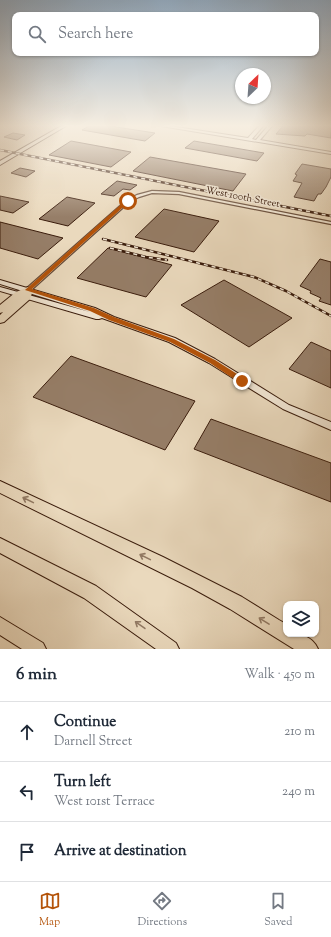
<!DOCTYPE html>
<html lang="en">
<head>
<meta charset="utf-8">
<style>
	body { margin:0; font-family:"Sorts Mill Goudy",serif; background:#f6f6f7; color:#1f2937 }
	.controls { position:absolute; right:12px; bottom:12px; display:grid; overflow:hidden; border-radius:8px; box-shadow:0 1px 3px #0004 }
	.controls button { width:36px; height:36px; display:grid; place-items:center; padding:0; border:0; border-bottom:1px solid #e0e1e3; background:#fff; color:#1f2937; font:20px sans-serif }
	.compass { position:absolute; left:235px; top:68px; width:36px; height:36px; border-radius:50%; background:#fff; box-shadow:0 1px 3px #0004; rotate:25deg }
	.stop { position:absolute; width:12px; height:12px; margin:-9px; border:3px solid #b45309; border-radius:50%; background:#fff }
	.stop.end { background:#b45309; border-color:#fff; box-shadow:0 1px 4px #0008 }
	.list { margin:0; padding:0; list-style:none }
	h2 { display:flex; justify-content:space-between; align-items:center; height:52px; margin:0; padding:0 16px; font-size:17px }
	h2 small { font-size:13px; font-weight:400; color:#747a83 }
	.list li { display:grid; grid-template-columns:26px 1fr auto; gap:12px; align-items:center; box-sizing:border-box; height:60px; padding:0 16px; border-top:1px solid #e0e1e3 }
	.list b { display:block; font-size:15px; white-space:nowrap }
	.list p { margin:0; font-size:13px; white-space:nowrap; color:#747a83 }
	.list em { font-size:13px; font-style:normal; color:#747a83 }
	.icon { flex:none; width:22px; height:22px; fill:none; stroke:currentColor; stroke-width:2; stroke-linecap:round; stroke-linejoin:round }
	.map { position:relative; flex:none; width:331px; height:649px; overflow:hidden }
	.search { position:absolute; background:#fff; box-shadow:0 1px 3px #0004; left:12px; right:12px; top:12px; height:44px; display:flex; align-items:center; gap:10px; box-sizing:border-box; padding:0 14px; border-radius:8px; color:#747a83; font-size:15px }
	.sheet { height:232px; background:#fff }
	nav { display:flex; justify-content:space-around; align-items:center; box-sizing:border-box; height:56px; border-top:1px solid #e0e1e3; background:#fff; font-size:11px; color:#747a83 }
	nav a { display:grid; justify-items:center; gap:2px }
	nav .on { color:#b45309 }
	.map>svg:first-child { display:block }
</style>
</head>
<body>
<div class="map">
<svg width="331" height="649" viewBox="0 0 331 649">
	<rect width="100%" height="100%" fill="#ead9bd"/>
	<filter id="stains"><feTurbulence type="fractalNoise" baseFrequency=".005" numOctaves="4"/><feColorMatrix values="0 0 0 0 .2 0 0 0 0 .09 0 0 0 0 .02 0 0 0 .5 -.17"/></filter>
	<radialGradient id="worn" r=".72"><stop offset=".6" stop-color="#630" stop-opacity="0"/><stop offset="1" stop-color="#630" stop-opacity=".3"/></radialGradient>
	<path fill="#967e68" stroke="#3a1c0c" d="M 89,126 L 110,126 L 155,133 L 145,141 L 82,130 Z
		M 283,126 L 331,126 L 331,138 L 307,134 L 305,136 L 276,134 Z
		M 13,133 L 25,135 L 17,140 L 4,137 Z
		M 71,141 L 131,152 L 111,167 L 49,155 Z
		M 194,141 L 264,153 L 257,161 L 185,148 Z
		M 150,157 L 246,174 L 233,191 L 133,171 Z
		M 302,164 L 331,169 L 331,177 L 326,187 L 321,194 L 318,194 L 314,201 L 294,197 L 302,183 L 293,181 L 297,175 L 295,174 Z
		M 20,168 L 35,171 L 26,177 L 11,173 Z
		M 117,181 L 137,185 L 130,190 L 123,189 L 114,196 L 101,194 Z
		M 0,196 L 29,202 L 13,213 L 0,210 Z
		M 67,197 L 95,203 L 68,226 L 39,219 Z
		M 164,209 L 219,221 L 194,252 L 135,237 Z
		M 0,222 L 63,238 L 38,259 L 0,248 Z
		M 108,248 L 172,265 L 146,297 L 77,278 Z
		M 320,259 L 331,262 L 331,305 L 319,301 L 321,298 L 310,293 L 311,291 L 300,286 Z
		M 224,280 L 292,318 L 249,347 L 181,305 Z
		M 311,342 L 331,351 L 331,388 L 289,369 Z
		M 71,356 L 195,401 L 165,450 L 33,397 Z
		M 211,419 L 331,463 L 331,502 L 194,449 Z"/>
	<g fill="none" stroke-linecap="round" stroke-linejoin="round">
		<g stroke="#664b38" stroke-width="2.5">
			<path id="minor" d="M 152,191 L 179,192 L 331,222 L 331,224 L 179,194 L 152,193 L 139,197 L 129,202 L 30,291 L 26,291 L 25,290 L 26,289 L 127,200 L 137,195 Z"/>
		</g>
		<g stroke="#664b38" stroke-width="2">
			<path id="tertiary" d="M 161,126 L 170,126 L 248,138 L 259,126 L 263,126 L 252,139 L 256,140 L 268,126 L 272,126 L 260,140 L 331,152 L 331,154 Z"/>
		</g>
		<g stroke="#3a1c0c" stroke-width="2">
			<path id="secondary" d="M 61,126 L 66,126 L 0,165 L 0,161 Z
				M 0,280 L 95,308 L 114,317 L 175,338 L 215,359 L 289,405 L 331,422 L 331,430 L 283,409 L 209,363 L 169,342 L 102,318 L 99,319 L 96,319 L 0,291 L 0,287 L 90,312 L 0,284 Z"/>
		</g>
		<g stroke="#3a1c0c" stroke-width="2">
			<path id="motorway" d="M 28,287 L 33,290 L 30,299 L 4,322 L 0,323 L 0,315 L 3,312 L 0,313 L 0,305 L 16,292 Z
				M 0,481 L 163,557 L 242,597 L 279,620 L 286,624 L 286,634 C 299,634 312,635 318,649 L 294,649 L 230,609 L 192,588 L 0,493 Z
				M 0,538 L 96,586 L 176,643 L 179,649 L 156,649 L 84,598 L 0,553 Z
				M 0,617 L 43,643 L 46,649 L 22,649 L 0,635 Z"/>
		</g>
		<use href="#minor" fill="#f1e6d4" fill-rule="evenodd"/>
		<use href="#tertiary" fill="#f1e6d4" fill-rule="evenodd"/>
		<use href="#secondary" fill="#f1e6d4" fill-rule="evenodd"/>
		<use href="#motorway" fill="#ead9bd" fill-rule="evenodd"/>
		<g stroke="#3a1c0c" stroke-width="2.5">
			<path id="rail" d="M 0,150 L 331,216
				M 103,239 L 254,277 L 286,291 L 331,316
				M 110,248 L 146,257 L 167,260"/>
		</g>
		<use href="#rail" stroke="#f1e6d4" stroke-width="1.5" stroke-dasharray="4" stroke-linecap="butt"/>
	</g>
	<defs><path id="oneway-shaft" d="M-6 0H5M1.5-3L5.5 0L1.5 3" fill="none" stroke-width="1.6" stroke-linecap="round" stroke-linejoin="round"/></defs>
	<g stroke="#927a64">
		<use href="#oneway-shaft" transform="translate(28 500) rotate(-154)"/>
		<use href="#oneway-shaft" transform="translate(145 557) rotate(-154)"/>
		<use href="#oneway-shaft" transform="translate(264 621) rotate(-148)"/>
		<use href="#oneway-shaft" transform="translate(140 625) rotate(-145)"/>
	</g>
	<linearGradient id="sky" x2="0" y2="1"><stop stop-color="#91a9bf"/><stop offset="0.58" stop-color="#f6eee1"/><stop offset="1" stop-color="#f6eee1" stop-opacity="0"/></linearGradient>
	<rect width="331" height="217" fill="url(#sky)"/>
	<path fill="#b45309" d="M 126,200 L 130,201 L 32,289 L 94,308 L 114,317 L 174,339 L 215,360 L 245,379 L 245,383 L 240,383 L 210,363 L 170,342 L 109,320 L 90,311 L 25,290 Z"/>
	<g text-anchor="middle" stroke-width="3" stroke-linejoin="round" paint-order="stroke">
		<g font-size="10" fill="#3a1c0c" stroke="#f1e6d4">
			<text transform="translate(243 196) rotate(11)" y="4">West 100th Street</text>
		</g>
	</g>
	<rect width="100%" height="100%" filter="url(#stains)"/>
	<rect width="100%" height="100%" fill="url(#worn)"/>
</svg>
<div class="controls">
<button><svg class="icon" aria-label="layers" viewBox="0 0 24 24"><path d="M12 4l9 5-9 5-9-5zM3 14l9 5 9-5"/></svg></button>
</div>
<svg class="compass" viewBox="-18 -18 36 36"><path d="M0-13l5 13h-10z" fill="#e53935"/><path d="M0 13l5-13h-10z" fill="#747a83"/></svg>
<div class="stop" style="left:128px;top:201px"></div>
<div class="stop end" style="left:242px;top:381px"></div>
<div class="search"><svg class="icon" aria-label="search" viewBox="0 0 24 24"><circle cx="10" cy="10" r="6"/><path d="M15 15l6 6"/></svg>Search here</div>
</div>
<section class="sheet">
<h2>6 min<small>Walk · 450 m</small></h2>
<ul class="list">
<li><svg class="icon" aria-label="ahead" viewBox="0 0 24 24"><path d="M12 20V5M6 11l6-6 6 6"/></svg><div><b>Continue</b><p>Darnell Street</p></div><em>210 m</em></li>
<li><svg class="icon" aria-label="left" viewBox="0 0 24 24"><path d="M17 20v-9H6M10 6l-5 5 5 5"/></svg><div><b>Turn left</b><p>West 101st Terrace</p></div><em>240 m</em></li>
<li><svg class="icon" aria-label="arrive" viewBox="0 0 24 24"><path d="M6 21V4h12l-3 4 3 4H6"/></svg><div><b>Arrive at destination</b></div></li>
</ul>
</section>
<nav>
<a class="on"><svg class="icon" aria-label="map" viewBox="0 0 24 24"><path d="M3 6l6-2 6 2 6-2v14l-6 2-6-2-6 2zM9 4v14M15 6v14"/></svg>Map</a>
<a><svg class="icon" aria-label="directions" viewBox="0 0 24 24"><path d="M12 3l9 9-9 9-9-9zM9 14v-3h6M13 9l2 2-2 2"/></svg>Directions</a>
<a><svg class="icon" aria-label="saved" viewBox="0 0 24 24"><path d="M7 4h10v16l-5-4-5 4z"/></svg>Saved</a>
</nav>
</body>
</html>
